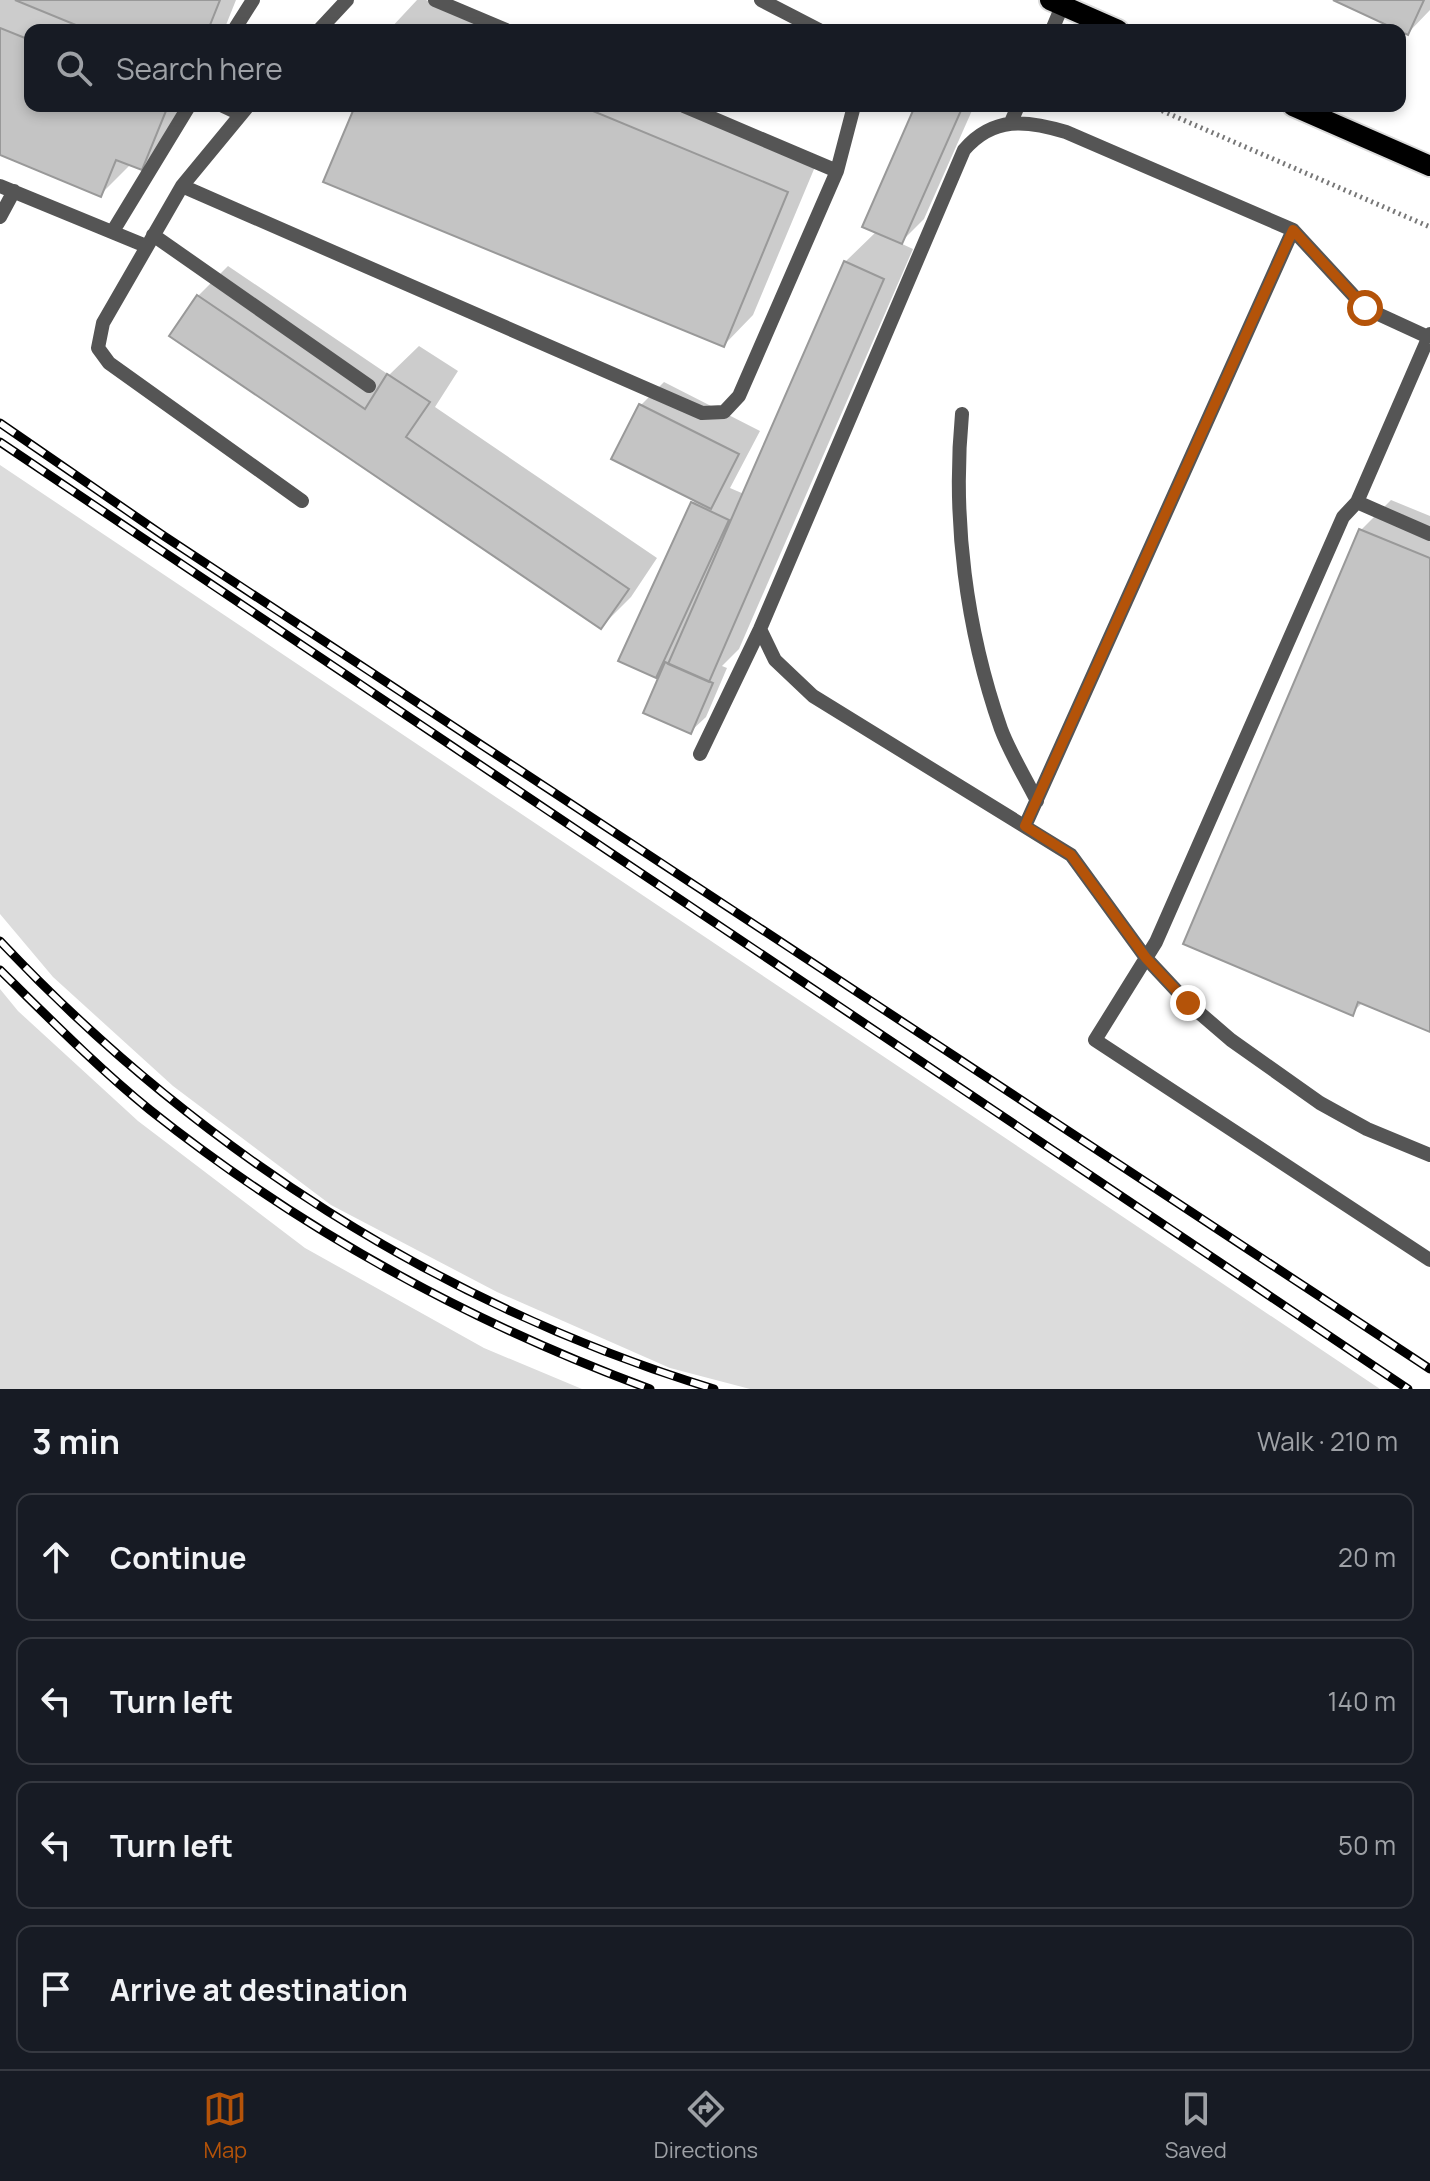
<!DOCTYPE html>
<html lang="en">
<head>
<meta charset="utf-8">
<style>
	body { margin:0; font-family:Manrope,sans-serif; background:#242831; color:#f1f3f6 }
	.stop { position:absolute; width:24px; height:24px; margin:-18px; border:6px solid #b45309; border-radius:50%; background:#fff }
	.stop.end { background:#b45309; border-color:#fff; box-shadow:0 2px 8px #0008 }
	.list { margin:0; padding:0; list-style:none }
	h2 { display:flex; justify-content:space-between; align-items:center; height:104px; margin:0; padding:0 32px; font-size:34px }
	h2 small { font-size:26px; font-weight:400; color:#9ea1a6 }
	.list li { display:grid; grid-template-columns:52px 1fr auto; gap:24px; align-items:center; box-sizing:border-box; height:128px; margin:0 16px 16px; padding:0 16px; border:2px solid #363941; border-radius:16px }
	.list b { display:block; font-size:30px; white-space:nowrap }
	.list em { font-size:26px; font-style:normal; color:#9ea1a6 }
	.icon { flex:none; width:44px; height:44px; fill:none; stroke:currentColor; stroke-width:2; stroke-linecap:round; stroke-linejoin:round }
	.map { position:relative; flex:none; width:1430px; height:1389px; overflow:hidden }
	.search { position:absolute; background:#171b24; box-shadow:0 4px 12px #0003; left:24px; right:24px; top:24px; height:88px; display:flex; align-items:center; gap:20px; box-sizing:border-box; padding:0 28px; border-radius:16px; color:#9ea1a6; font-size:30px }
	.sheet { height:680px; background:#171b24 }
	nav { display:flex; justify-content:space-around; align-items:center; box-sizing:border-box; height:112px; border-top:2px solid #363941; background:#171b24; font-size:22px; color:#9ea1a6 }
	nav a { display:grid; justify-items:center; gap:4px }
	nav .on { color:#b45309 }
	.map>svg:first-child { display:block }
</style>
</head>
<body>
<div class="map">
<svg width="1430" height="1389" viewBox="0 0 1430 1389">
	<rect width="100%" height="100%" fill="#fff"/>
	<path fill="#dcdcdc" d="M 0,465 L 148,564 L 1380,1389 L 750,1389 L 670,1368 L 497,1292 L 331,1205 L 173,1086 L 53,977 L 0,914 Z
		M 0,989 L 18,1011 L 138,1121 L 305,1248 L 484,1348 L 582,1389 L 0,1389 Z"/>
	<path fill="#0003" d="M 0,0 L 236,0 L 224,30 L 30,30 L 30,106 L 184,106 L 171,138 L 141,168 L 131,164 L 101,194 L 0,153 Z
		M 417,0 L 426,0 L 498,30 L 389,30 Z
		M 1335,0 L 1430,0 L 1430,10 L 1408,33 Z
		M 357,106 L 682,106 L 817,162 L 753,315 L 724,345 Z
		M 917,106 L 974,106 L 924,219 L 900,243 L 913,249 L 739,649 L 722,666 L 727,668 L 706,717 L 690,732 L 665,666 L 656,676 L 692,503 L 696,500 L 641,405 L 664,382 L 760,431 L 730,488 L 744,494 L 845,262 L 877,231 Z
		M 228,266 L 389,375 L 419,346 L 458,371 L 435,407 L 657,558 L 631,597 L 601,627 L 172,335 L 198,296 Z
		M 1391,500 L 1430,516 L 1430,1030 L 1363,1002 L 1352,1013 L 1361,530 Z"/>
	<path fill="#c4c4c4" stroke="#999" stroke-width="2" d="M 15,0 L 220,0 L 208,30 L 88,30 Z
		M 1333,0 L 1424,0 L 1408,35 Z
		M 0,28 L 30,40 L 30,106 L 168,106 L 142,170 L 116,160 L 101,197 L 0,155 Z
		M 355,106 L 581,106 L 788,192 L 724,347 L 323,182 Z
		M 915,106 L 963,106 L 902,244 L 862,227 Z
		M 844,261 L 884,279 L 709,682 L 668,664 Z
		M 197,295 L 365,409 L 387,374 L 430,402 L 406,437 L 629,589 L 601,629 L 169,336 Z
		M 639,404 L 739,454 L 711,509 L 611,459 Z
		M 691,502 L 729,520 L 656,678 L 618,661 Z
		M 1359,529 L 1430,558 L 1430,1032 L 1358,1002 L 1353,1016 L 1183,944 Z
		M 665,662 L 713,683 L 691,734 L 643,713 Z"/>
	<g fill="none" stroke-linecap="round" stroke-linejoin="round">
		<g stroke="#dbdbdb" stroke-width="24">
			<path id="primary" d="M 1050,0 L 1118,30
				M 1293,106 L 1430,166"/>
		</g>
		<path stroke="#777" stroke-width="5" stroke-dasharray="2 4" stroke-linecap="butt" d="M 1151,106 L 1430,227"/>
		<path stroke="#555" stroke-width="14" d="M 435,0 L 506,30
			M 761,0 L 819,30
			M 234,30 L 253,0
			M 319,30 L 347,0
			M 1052,30 L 1062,6
			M 223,106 L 240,114
			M 248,106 L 182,186 L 103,323 L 98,348 L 109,363 L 302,501
			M 684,106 L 837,171
			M 1011,122 L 1018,106
			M 0,186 L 146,246
			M 182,186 L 702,413 L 724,412 L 739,396 L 837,171 L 854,106
			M 0,217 L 14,191
			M 113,231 L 189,106
			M 153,235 L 369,386
			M 1430,334 L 1357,502 L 1343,517 L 1156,942 L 1095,1040 L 1430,1260
			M 962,414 C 952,519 966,629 1001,729 C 1010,753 1025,777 1037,801
			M 1357,502 L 1430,534
			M 760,629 L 775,660 L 813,696 L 1071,855 L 1146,958 L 1188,1003 L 1231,1040 L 1320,1103 L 1367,1129 L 1430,1155
			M 700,754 L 760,629 L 964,150 C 993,116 1027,120 1066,132 L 1293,230 L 1365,308 L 1428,337
			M 1025,826 L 1293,230"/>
		<use href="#primary" stroke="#000" stroke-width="20"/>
		<g stroke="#000" stroke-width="9">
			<path id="rail" d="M 0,423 L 164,536 L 1430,1369
				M 0,442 L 1408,1389
				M 0,941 C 195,1148 442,1306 714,1389
				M 0,970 C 49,1018 97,1067 150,1110 C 302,1231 469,1322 650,1389"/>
		</g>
		<use href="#rail" stroke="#fff" stroke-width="6" stroke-dasharray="18" stroke-linecap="butt"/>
	</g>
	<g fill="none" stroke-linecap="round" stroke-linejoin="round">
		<path stroke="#b45309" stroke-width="10" d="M 1188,1003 L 1146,958 L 1071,855 L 1025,826 L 1293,230 L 1365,308"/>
	</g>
</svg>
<div class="stop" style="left:1365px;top:308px"></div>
<div class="stop end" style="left:1188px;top:1003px"></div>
<div class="search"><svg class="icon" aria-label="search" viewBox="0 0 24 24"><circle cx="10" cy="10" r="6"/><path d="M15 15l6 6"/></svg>Search here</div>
</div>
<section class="sheet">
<h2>3 min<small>Walk · 210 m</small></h2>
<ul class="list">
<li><svg class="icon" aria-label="ahead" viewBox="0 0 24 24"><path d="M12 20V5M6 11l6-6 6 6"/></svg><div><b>Continue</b></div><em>20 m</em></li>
<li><svg class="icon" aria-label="left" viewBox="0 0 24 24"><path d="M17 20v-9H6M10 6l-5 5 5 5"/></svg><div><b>Turn left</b></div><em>140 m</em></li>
<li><svg class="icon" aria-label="left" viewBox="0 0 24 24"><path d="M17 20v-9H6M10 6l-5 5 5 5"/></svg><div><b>Turn left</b></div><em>50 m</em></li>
<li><svg class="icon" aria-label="arrive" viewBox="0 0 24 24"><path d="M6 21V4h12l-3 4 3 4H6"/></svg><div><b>Arrive at destination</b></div></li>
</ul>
</section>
<nav>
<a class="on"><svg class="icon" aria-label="map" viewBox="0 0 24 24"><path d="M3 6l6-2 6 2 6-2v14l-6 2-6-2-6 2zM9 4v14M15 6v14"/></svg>Map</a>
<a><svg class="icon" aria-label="directions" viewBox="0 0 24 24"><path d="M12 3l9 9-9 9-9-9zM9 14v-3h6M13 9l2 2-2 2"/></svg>Directions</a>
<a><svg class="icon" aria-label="saved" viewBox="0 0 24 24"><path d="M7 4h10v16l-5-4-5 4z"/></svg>Saved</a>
</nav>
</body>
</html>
